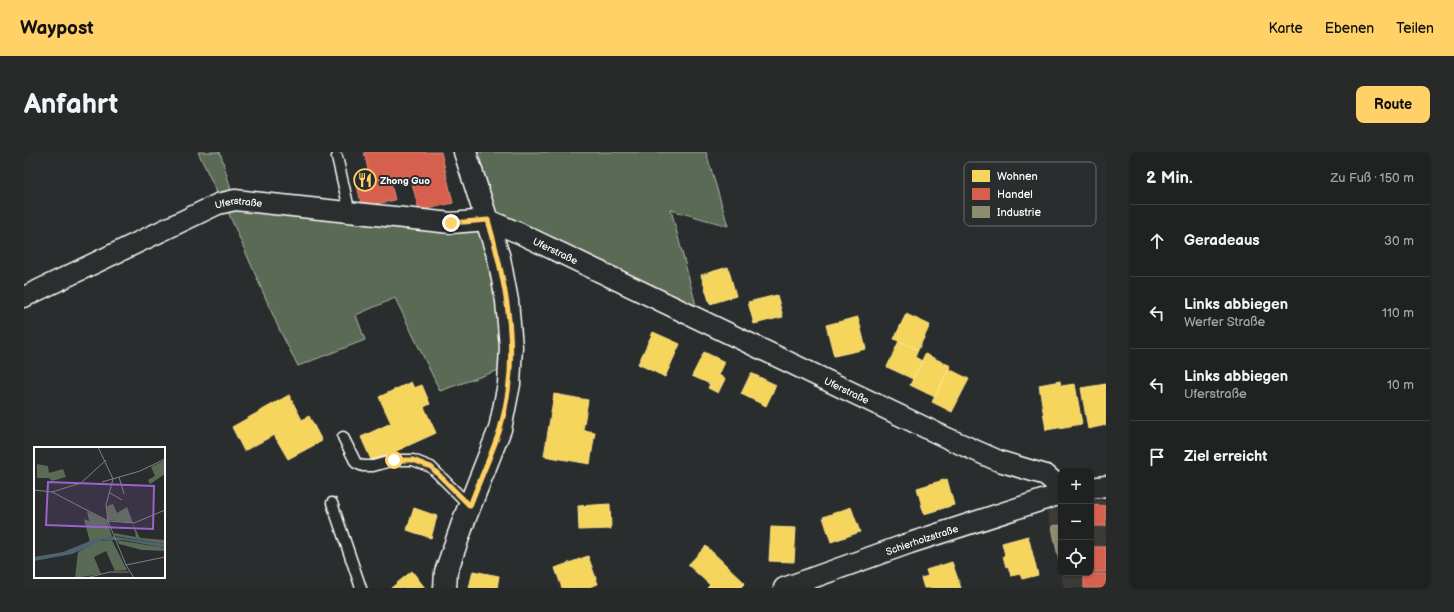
<!DOCTYPE html>
<html lang="de">
<head>
<meta charset="utf-8">
<style>
	body { margin:0; font-family:"Balsamiq Sans",sans-serif; background:#282a2a; color:#f1f3f6 }
	.controls { position:absolute; right:12px; bottom:12px; display:grid; overflow:hidden; border-radius:8px; box-shadow:0 1px 3px #0004 }
	.controls button { width:36px; height:36px; display:grid; place-items:center; padding:0; border:0; border-bottom:1px solid #3d3f40; background:#202222; color:#f1f3f6; font:20px sans-serif }
	.stop { position:absolute; width:12px; height:12px; margin:-9px; border:3px solid #ffd166; border-radius:50%; background:#fff }
	.stop.end { background:#ffd166; border-color:#fff; box-shadow:0 1px 4px #0008 }
	.list { margin:0; padding:0; list-style:none }
	h2 { display:flex; justify-content:space-between; align-items:center; height:52px; margin:0; padding:0 16px; font-size:17px }
	h2 small { font-size:13px; font-weight:400; color:#a2a4a5 }
	.list li { display:grid; grid-template-columns:26px 1fr auto; gap:12px; align-items:center; box-sizing:border-box; height:72px; padding:0 16px; border-top:1px solid #3d3f40 }
	.list b { display:block; font-size:15px; white-space:nowrap }
	.list p { margin:0; font-size:13px; white-space:nowrap; color:#a2a4a5 }
	.list em { font-size:13px; font-style:normal; color:#a2a4a5 }
	.icon { flex:none; width:22px; height:22px; fill:none; stroke:currentColor; stroke-width:2; stroke-linecap:round; stroke-linejoin:round }
	.map { position:relative; flex:none; width:1082px; height:436px; overflow:hidden; border-radius:8px }
	header { display:flex; align-items:center; gap:24px; box-sizing:border-box; height:56px; padding:0 20px; background:#ffd166; color:#111 }
	header strong { font-size:19px }
	nav { display:flex; gap:22px; margin-inline-start:auto; font-size:14px }
	.intro { display:flex; align-items:center; justify-content:space-between; box-sizing:border-box; height:96px; padding:0 24px }
	h1 { margin:0; font-size:28px }
	.button { padding:10px 18px; border-radius:8px; background:#ffd166; color:#111; font-size:14px; font-weight:700 }
	main { display:flex; gap:24px; padding:0 24px }
	aside { flex:1; background:#202222; border-radius:8px; box-shadow:0 1px 3px #0004 }
	.map>svg:first-child { display:block }
</style>
</head>
<body>
<header>
<strong>Waypost</strong>
<nav><a>Karte</a><a>Ebenen</a><a>Teilen</a></nav>
</header>
<div class="intro"><h1>Anfahrt</h1><a class="button">Route</a></div>
<main>
<div class="map">
<svg width="1082" height="436" viewBox="0 0 1082 436">
	<rect width="100%" height="100%" fill="#2a2d2e"/>
	<filter id="ink" filterUnits="userSpaceOnUse"><feTurbulence type="fractalNoise" baseFrequency=".025" numOctaves="2"/><feDisplacementMap in="SourceGraphic" scale="8" xChannelSelector="R" yChannelSelector="G"/><feConvolveMatrix kernelMatrix="1 2 1 2 8 2 1 2 1" color-interpolation-filters="sRGB"/></filter>
	<g filter="url(#ink)">
		<path fill="#3d3b38" d="M 1067,348 L 1082,349 L 1082,436 L 1040,436 L 1023,359 L 1037,355 L 1037,421 L 1067,421 Z"/>
		<path fill="#5a6b55" stroke="#acb5aa" d="M 174,0 L 196,0 L 209,44 L 196,47 Z
			M 449,0 L 682,0 L 704,74 L 647,58 L 674,161 L 474,64 Z
			M 202,55 L 457,78 L 474,137 L 478,217 L 416,239 L 371,146 L 332,163 L 341,188 L 274,214 L 255,177 Z"/>
		<path fill="#f6d55c" stroke="#f9e28d" d="M 704,115 L 712,144 L 686,152 L 677,123 Z
			M 753,143 L 759,165 L 730,172 L 724,150 Z
			M 882,162 L 906,173 L 894,198 L 870,187 Z
			M 834,165 L 842,197 L 810,204 L 802,173 Z
			M 629,180 L 656,192 L 641,225 L 614,212 Z
			M 875,189 L 894,198 L 891,205 L 898,209 L 889,227 L 863,215 Z
			M 680,200 L 701,210 L 695,223 L 701,227 L 694,241 L 684,236 L 686,232 L 668,224 Z
			M 901,202 L 927,214 L 911,245 L 886,233 Z
			M 925,217 L 945,227 L 928,260 L 908,250 Z
			M 727,221 L 752,233 L 742,254 L 717,242 Z
			M 1036,229 L 1037,234 L 1051,232 L 1058,272 L 1022,278 L 1015,233 Z
			M 387,230 L 390,236 L 398,233 L 406,252 L 400,255 L 412,281 L 348,310 L 337,285 L 367,271 L 355,245 Z
			M 1082,232 L 1082,273 L 1064,277 L 1057,236 Z
			M 530,242 L 564,248 L 559,278 L 571,280 L 566,312 L 520,304 Z
			M 265,243 L 278,268 L 285,264 L 298,289 L 264,307 L 250,283 L 220,299 L 208,275 Z
			M 923,327 L 930,353 L 900,362 L 893,336 Z
			M 586,352 L 587,377 L 555,378 L 554,354 Z
			M 827,355 L 836,380 L 807,390 L 799,365 Z
			M 390,356 L 413,364 L 407,386 L 383,378 Z
			M 747,375 L 772,376 L 770,410 L 745,409 Z
			M 1004,384 L 1014,423 L 998,427 L 996,422 L 987,424 L 984,414 L 982,415 L 979,404 L 981,403 L 978,391 Z
			M 682,394 L 721,431 L 716,436 L 683,436 L 686,433 L 664,413 Z
			M 564,404 L 574,432 L 562,436 L 538,436 L 531,416 Z
			M 928,410 L 937,436 L 900,436 L 897,426 L 904,424 L 902,418 Z
			M 388,419 L 401,436 L 367,436 Z
			M 449,419 L 475,424 L 473,436 L 445,436 Z"/>
		<path fill="#d6604d" stroke="#e29082" d="M 340,0 L 417,0 L 429,51 L 395,59 L 387,27 L 367,32 L 371,48 L 338,55 L 332,29 L 346,26 Z
			M 1067,353 L 1082,354 L 1082,374 L 1067,374 Z
			M 1067,395 L 1082,395 L 1082,420 L 1067,420 Z
			M 1060,422 L 1082,422 L 1082,436 L 1060,436 Z"/>
		<path fill="#8c8c6e" stroke="#aeae9a" d="M 1037,373 L 1037,414 L 1036,414 L 1028,374 Z"/>
		<g fill="none" stroke-linecap="round" stroke-linejoin="round">
			<g stroke="#fff" stroke-width="13">
				<path id="lane" d="M 313,5 L 326,61
					M 319,285 L 332,311 L 339,314 L 349,314 L 371,308 L 389,308 L 407,315 L 446,354
					M 308,351 L 337,436"/>
			</g>
			<g stroke="#fff" stroke-width="23">
				<g id="street">
					<path id="s1" d="M 0,145 L 194,52 L 211,48 L 427,71 L 464,68 L 495,81 L 923,286 L 975,309 L 1022,323 L 1037,336"/>
					<path d="M 1067,336 L 1082,334"/>
					<path id="s2" d="M 760,436 L 886,391 L 1037,342"/>
				</g>
			</g>
			<g stroke="#fff" stroke-width="25">
				<path id="secondary" d="M 421,436 L 422,420 L 440,368 L 476,277 L 485,232 L 487,195 L 483,149 L 475,106 L 441,0"/>
			</g>
			<use href="#lane" stroke="#2a2d2e" stroke-width="10"/>
			<use href="#street" stroke="#2a2d2e" stroke-width="20"/>
			<use href="#secondary" stroke="#2a2d2e" stroke-width="22"/>
		</g>
	</g>
	<g fill="none" stroke-linecap="round" stroke-linejoin="round" filter="url(#ink)">
		<path stroke="#ffd166" stroke-width="5" d="M 370,308 L 389,308 L 407,315 L 446,354 C 455,329 468,302 476,277 C 497,205 484,138 464,68 L 427,71"/>
	</g>
	<defs>
		<g id="restaurant-ring" transform="scale(1.15)"><circle r="9.5" fill="#2a2d2e" stroke="#ffd166" stroke-width="1.5"/><path d="M-5-6h1v4h1v-4h1v4h1v-4h1v5L-1.5 .5V6h-2V.5L-5-1ZM5-6V6H3V1.5H1.5Q1.5-4 5-6Z" fill="#ffd166"/></g>
	</defs>
	<g fill-rule="evenodd">
		<use href="#restaurant-ring" x="341" y="28"/>
	</g>
	<g text-anchor="middle" stroke-width="4" stroke-linejoin="round" paint-order="stroke">
		<g font-size="10" font-weight="bold" fill="#fff" stroke="#2a2d2e" text-anchor="start">
			<text x="356" y="32">Zhong Guo</text>
		</g>
		<g font-size="10" fill="#fff" stroke="#2a2d2e">
			<text dy="4" stroke="none"><textPath href="#s1" startOffset="236">Uferstraße</textPath></text>
			<text dy="4" stroke="none"><textPath href="#s1" startOffset="561">Uferstraße</textPath></text>
			<text dy="4" stroke="none"><textPath href="#s1" startOffset="884">Uferstraße</textPath></text>
			<text dy="4" stroke="none"><textPath href="#s2" startOffset="146">Schierholzstraße</textPath></text>
		</g>
	</g>
	<g transform="translate(10 295)">
		<rect width="131" height="131" fill="#2a2d2e"/>
		<path d="M 131,13 L 131,27 L 116,37 L 114,33 L 121,29 L 117,20 ZM 3,17 L 14,19 L 15,26 L 29,22 L 32,30 L 18,34 L 15,31 L 3,31 ZM 79,57 L 83,66 L 93,60 L 99,76 L 74,73 L 73,59 ZM 53,64 L 73,74 L 78,89 L 56,95 L 50,72 L 55,74 ZM 99,77 L 106,91 L 131,93 L 131,97 L 81,89 L 80,86 L 102,90 ZM 78,93 L 93,123 L 81,124 L 72,104 L 60,110 L 67,127 L 41,131 L 44,105 L 64,94 ZM 83,93 L 131,101 L 131,104 L 108,103 L 85,97 Z" fill="#5a6b55"/>
		<path d="M 76,89 L 131,97 L 131,101 L 89,93 L 69,93 L 38,107 L 0,114 L 0,110 L 29,105 L 61,92 Z" fill="#4c6470"/>
		<path fill="none" stroke="#7f8182" stroke-width="1" d="M 64,0 L 79,32 L 72,58 L 74,74 L 92,118 L 100,131M 85,30 L 90,47M 68,35 L 106,24 L 131,12M 0,43 L 18,45 L 47,36 L 72,13M 18,45 L 74,74 L 100,76 L 131,63M 76,46 L 88,53M 92,118 L 131,110M 52,131 L 76,125 L 95,125"/>
		<path fill="#9c61cf" fill-opacity="0.15" stroke="#9c61cf" stroke-width="2" d="M 14,35 L 120,39 L 119,82 L 12,78 Z"/>
		<rect width="131" height="131" fill="none" stroke="#fff" stroke-width="2"/>
	</g>
	<rect x="940" y="10" width="132" height="64" rx="6" fill="#2a2d2e" stroke="#6a6c6d" stroke-width="1"/>
	<rect x="948" y="18" width="18" height="12" fill="#f6d55c"/>
	<rect x="948" y="36" width="18" height="12" fill="#d6604d"/>
	<rect x="948" y="54" width="18" height="12" fill="#8c8c6e"/>
	<g font-size="11" fill="#fff">
		<text x="973" y="28">Wohnen</text>
		<text x="973" y="46">Handel</text>
		<text x="973" y="64">Industrie</text>
	</g>
</svg>
<div class="controls">
<button>+</button>
<button>−</button>
<button><svg class="icon" aria-label="locate" viewBox="0 0 24 24"><circle cx="12" cy="12" r="6"/><path d="M12 2v4M12 18v4M2 12h4M18 12h4"/></svg></button>
</div>
<div class="stop" style="left:370px;top:308px"></div>
<div class="stop end" style="left:427px;top:71px"></div>
</div>
<aside>
<h2>2 Min.<small>Zu Fuß · 150 m</small></h2>
<ul class="list">
<li><svg class="icon" aria-label="ahead" viewBox="0 0 24 24"><path d="M12 20V5M6 11l6-6 6 6"/></svg><div><b>Geradeaus</b></div><em>30 m</em></li>
<li><svg class="icon" aria-label="left" viewBox="0 0 24 24"><path d="M17 20v-9H6M10 6l-5 5 5 5"/></svg><div><b>Links abbiegen</b><p>Werfer Straße</p></div><em>110 m</em></li>
<li><svg class="icon" aria-label="left" viewBox="0 0 24 24"><path d="M17 20v-9H6M10 6l-5 5 5 5"/></svg><div><b>Links abbiegen</b><p>Uferstraße</p></div><em>10 m</em></li>
<li><svg class="icon" aria-label="arrive" viewBox="0 0 24 24"><path d="M6 21V4h12l-3 4 3 4H6"/></svg><div><b>Ziel erreicht</b></div></li>
</ul>
</aside>
</main>
</body>
</html>
